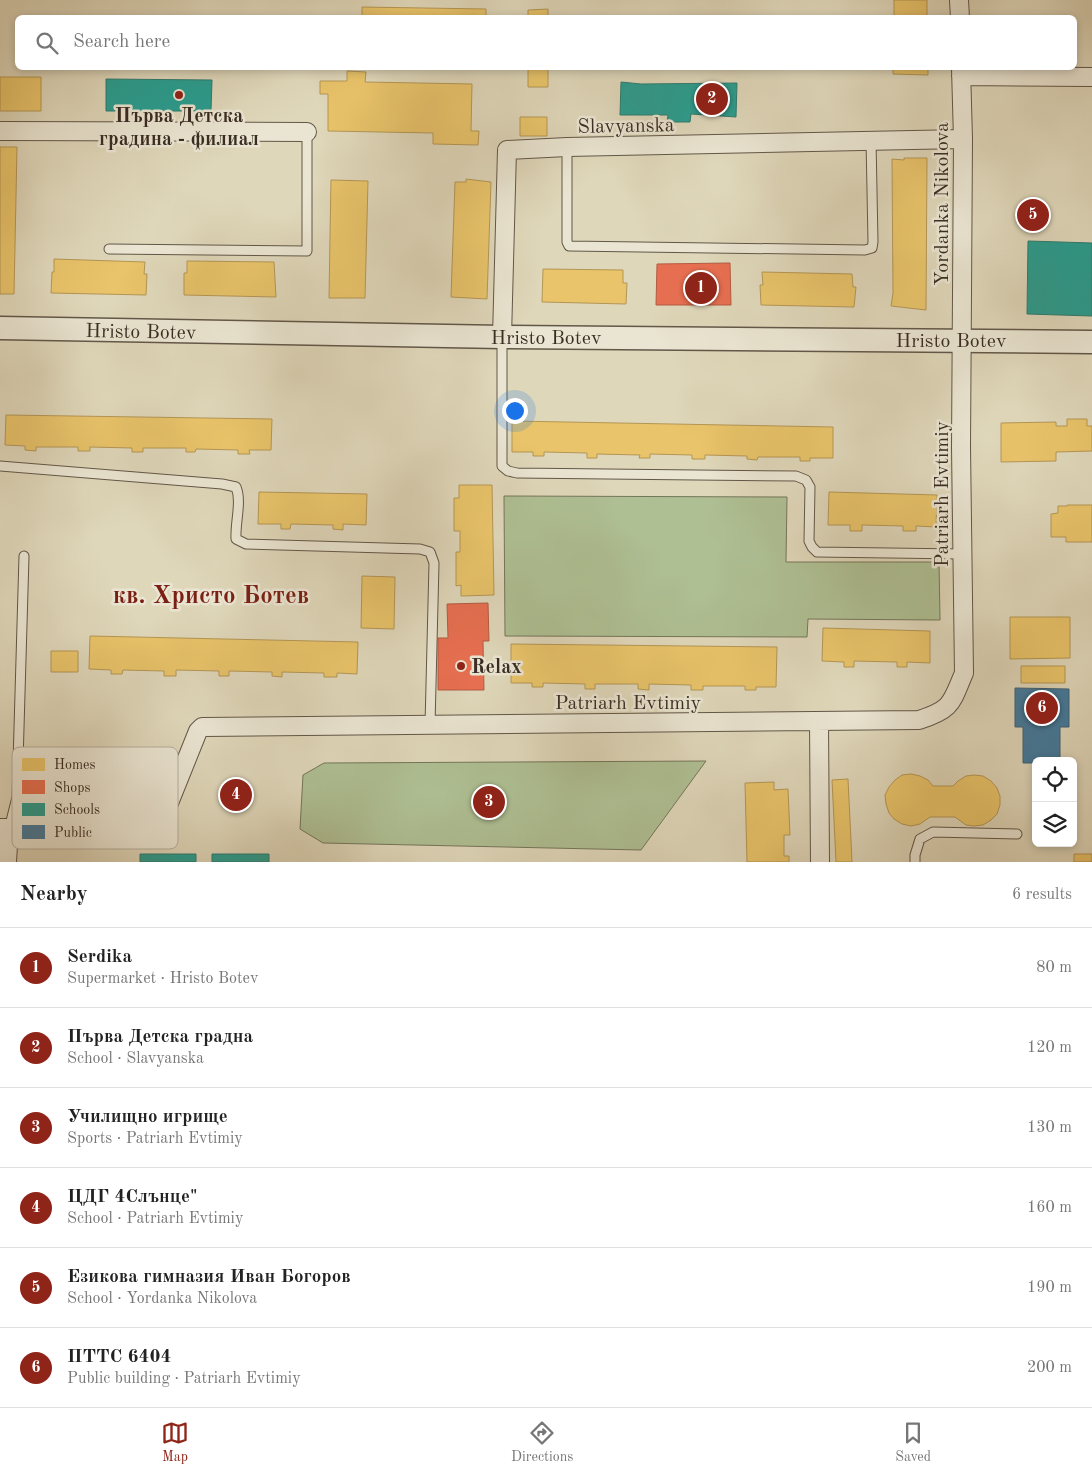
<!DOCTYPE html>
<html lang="en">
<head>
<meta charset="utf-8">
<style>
	body { margin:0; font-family:"Old Standard TT",serif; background:#f6f6f6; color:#222 }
	.controls { position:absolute; right:15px; bottom:15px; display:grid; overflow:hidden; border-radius:8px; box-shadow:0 2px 8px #0003 }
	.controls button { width:45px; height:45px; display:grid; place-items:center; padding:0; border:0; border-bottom:1px solid #e0e0e0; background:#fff; color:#222; font:25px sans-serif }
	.you { position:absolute; left:514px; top:410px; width:18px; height:18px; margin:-12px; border:4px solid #fff; border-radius:50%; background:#1a73e8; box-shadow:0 0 0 8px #1a73e833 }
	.badge { display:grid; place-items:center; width:32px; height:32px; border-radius:50%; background:#8f2418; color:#fff; font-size:16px; font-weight:700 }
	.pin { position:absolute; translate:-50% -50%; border:2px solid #fff; box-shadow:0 1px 5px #0006 }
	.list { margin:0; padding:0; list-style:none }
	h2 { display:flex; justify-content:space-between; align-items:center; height:65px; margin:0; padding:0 20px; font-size:21px }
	h2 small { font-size:16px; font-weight:400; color:#767676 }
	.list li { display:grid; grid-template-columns:32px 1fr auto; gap:15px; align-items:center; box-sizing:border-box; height:80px; padding:0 20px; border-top:1px solid #e0e0e0 }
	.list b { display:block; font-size:19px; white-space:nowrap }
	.list p { margin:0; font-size:16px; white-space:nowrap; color:#767676 }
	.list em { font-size:16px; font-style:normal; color:#767676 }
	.icon { flex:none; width:28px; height:28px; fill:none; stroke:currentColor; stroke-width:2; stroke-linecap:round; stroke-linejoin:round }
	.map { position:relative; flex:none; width:1092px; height:862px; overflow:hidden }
	.search { position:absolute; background:#fff; box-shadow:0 2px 8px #0003; left:15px; right:15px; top:15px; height:55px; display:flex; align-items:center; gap:12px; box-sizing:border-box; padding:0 18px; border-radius:8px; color:#767676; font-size:19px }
	.sheet { height:545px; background:#fff }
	nav { display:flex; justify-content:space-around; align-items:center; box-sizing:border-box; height:70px; border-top:1px solid #e0e0e0; background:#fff; font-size:14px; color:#767676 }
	nav a { display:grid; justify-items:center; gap:2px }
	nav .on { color:#8f2418 }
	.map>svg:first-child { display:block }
</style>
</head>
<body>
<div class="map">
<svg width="1092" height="862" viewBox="0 0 1092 862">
	<rect width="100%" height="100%" fill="#dfd7ba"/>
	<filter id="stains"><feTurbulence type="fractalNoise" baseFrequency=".004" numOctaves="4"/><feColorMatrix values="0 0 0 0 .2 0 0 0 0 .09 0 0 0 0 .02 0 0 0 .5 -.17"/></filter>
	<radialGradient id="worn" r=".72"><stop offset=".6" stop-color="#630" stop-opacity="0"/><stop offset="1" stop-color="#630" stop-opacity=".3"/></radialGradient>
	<path fill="#aebf93" stroke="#74765b" d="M 504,496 L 787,497 L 786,562 L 939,562 L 940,620 L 808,619 L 807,637 L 505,636 Z
		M 706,761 L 641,850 L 323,843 L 300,829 L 303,775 L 324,763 Z"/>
	<path fill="#e9c46a" stroke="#b49655" d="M 894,0 L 927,0 L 927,18 L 894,18 Z
		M 362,7 L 486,9 L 486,18 L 362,18 Z
		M 548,9 L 548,18 L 528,18 L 528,10 Z
		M 528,68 L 548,68 L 548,87 L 528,87 Z
		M 893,68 L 928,68 L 928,75 L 893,74 Z
		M 347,71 L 366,72 L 365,82 L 472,84 L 471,131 L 479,131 L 478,145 L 433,144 L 433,133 L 328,131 L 328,94 L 320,94 L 320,81 L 347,81 Z
		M 0,77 L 41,77 L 41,111 L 0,111 Z
		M 520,117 L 547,117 L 547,136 L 520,136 Z
		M 0,147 L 17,147 L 14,294 L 0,294 Z
		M 904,158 L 927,158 L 926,310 L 891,306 L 893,293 L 892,159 L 904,160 Z
		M 466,179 L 491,182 L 487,299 L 451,297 L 455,182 L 466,182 Z
		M 331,180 L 368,181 L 365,298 L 329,298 Z
		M 54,259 L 145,262 L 144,274 L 147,274 L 146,295 L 51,293 L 52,272 L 54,272 Z
		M 187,261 L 274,262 L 276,297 L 184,295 L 184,273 L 187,273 Z
		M 543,269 L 623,270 L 623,283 L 627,283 L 626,304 L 542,302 Z
		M 762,272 L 852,274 L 853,287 L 856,287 L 854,307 L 761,305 L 760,285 L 763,285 Z
		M 6,415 L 272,419 L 271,450 L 249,450 L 250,454 L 238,454 L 238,450 L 196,449 L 195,452 L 186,452 L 186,448 L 143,448 L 143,452 L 132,452 L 132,448 L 90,447 L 90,451 L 78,451 L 78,447 L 36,447 L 36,451 L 25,450 L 25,446 L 5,445 Z
		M 1067,419 L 1087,419 L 1087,426 L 1092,426 L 1092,451 L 1056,452 L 1056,461 L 1001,462 L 1001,423 L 1056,422 L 1056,426 L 1067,426 Z
		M 512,421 L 833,427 L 833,458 L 810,458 L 810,461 L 800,461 L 800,457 L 758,457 L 757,460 L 747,459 L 747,456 L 705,455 L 705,459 L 692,459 L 692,455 L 650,454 L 650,458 L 639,458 L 640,455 L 597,454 L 597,458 L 587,458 L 587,453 L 544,452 L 544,456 L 533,456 L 533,452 L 512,452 Z
		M 459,485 L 492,485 L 494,595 L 461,596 L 461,585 L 456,586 L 456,552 L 460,552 L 460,531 L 454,531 L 454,498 L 459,498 Z
		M 259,492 L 367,494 L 366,525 L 343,524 L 343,530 L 333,529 L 333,525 L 291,524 L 290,529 L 281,529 L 281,524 L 258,524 Z
		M 829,492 L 937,495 L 936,527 L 916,526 L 916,531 L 903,531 L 903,526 L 862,525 L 862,531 L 850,531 L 850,525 L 828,525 Z
		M 1067,505 L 1092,505 L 1092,542 L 1066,542 L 1066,537 L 1051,537 L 1051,514 L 1058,513 L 1058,506 L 1067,506 Z
		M 362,576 L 395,577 L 394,629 L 361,628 Z
		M 1010,617 L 1070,617 L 1070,658 L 1010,659 Z
		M 823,628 L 930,631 L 930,663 L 907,662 L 907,667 L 897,667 L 897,662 L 854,661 L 854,667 L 844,667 L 844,662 L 822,661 Z
		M 90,636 L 358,642 L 357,674 L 337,673 L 337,677 L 324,677 L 324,673 L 282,672 L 282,677 L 272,676 L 272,672 L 229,671 L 229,676 L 219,676 L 219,671 L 176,670 L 176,676 L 164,676 L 164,671 L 123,670 L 122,674 L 111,674 L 111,670 L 89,669 Z
		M 511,644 L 777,647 L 776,687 L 756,687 L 756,690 L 745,690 L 745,686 L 703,686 L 703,690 L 691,690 L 691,685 L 649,684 L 649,690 L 638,689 L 638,684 L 595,684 L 595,689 L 585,689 L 585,684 L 543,683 L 543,687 L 532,687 L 532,683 L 511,683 Z
		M 51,651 L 78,651 L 78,672 L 51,672 Z
		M 1021,666 L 1065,666 L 1065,683 L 1021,683 Z
		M 911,774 L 920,776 L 928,780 L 933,786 L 953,786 L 958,781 L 966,776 L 974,775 L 983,776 L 991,781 L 997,788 L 1000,796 L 1000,805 L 997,814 L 991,820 L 983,825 L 974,826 L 966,825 L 955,817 L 930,817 L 920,824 L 911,826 L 902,824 L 894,819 L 889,813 L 886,804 L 885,795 L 889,787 L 895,780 L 902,775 Z
		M 848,779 L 852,862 L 836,862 L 832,780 Z
		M 774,782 L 774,790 L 788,789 L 790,835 L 784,835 L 784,856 L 789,856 L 789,862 L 747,862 L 745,783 Z
		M 1074,854 L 1092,854 L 1092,862 L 1074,862 Z"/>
	<path fill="#e76f51" stroke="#b35b43" d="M 730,263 L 731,305 L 656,305 L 657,264 Z
		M 488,603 L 489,641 L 483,641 L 484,690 L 438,690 L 438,638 L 448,638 L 447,604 Z"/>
	<path fill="#2a9d8f" stroke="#2e7b6f" d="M 106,79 L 212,80 L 211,111 L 169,111 L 169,119 L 148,119 L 148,111 L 106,111 Z
		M 621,82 L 641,84 L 737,83 L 736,117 L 691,114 L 690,122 L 667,122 L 668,115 L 620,115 Z
		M 1028,241 L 1092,243 L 1092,316 L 1027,314 Z
		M 140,854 L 196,854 L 196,862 L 140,862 Z
		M 212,854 L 269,854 L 269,862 L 212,862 Z"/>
	<path fill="#457b9d" stroke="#416378" d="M 1015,688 L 1069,689 L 1069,727 L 1060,727 L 1060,761 L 1036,761 L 1036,763 L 1023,763 L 1023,727 L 1015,727 Z"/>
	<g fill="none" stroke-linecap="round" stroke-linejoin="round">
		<g stroke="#625749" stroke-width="11">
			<path id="service" d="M 567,147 L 567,242 L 569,246 L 865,250 L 872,248 L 873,242 L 871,140
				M 109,249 L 307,251 L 307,132
				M 502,338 L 502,466 L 508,471 L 517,473 L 796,476 L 806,480 L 810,487 L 809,541 L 812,547 L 817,552 L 962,554
				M 0,466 L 222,484 L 236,487 C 242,502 235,522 236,539 L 246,544 L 420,549 L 430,552 L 434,563 L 430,725
				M 9,829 L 17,797 L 24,556
				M 915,862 L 915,855 L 920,839 L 933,832 L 1017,834"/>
		</g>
		<g stroke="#625749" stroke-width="20">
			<path id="minor" d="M 959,0 L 960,18
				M 961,76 L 1092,77
				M 0,131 L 307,132
				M 502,337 L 507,150 L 567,147 L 963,139
				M 819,722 L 820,862
				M 0,828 L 155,828 L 161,823 L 198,731 L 202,727 L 919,720 C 953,709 951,703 964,673 L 961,447 L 963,139 L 961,68
				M 7,862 L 9,829"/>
		</g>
		<g stroke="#625749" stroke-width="25">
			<path id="tertiary" d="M 0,328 L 502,337 L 1092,342"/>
		</g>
		<use href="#service" stroke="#eae5d2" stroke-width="9"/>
		<use href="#minor" stroke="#eae5d2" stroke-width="18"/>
		<use href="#tertiary" stroke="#eae5d2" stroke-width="22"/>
	</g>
	<g fill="#8f2418" stroke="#eae5d2" stroke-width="2">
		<circle cx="179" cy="95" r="5"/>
		<circle cx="461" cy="666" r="5"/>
	</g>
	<g text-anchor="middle" stroke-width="5" stroke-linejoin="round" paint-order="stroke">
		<g font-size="20" font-weight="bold" fill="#392c23" stroke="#eae5d2">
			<text x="179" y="122">Първа Детска<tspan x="179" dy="23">градина - филиал</tspan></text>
			<text x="471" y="673" text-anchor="start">Relax</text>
		</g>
		<g font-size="20" fill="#392c23" stroke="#eae5d2">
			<text transform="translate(626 125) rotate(-1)" y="7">Slavyanska</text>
			<text transform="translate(941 204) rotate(-90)" y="7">Yordanka Nikolova</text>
			<text transform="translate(141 331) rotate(1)" y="7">Hristo Botev</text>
			<text x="546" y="344">Hristo Botev</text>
			<text x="951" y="347">Hristo Botev</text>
			<text transform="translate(941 494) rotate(-90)" y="7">Patriarh Evtimiy</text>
			<text x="628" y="709">Patriarh Evtimiy</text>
		</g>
		<g font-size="25" font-weight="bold" fill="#7a1f14" stroke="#eae5d2">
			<text x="211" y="603">кв. Христо Ботев</text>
		</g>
	</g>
	<rect x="12" y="747" width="166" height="102" rx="8" fill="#eae5d2" stroke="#b5ae9e" stroke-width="1"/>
	<rect x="22" y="758" width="23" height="13" fill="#e9c46a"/>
	<rect x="22" y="780" width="23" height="14" fill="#e76f51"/>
	<rect x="22" y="803" width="23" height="13" fill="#2a9d8f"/>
	<rect x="22" y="825" width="23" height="14" fill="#457b9d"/>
	<g font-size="14" fill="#392c23">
		<text x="54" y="769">Homes</text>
		<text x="54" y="792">Shops</text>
		<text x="54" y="814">Schools</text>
		<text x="54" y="837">Public</text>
	</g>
	<rect width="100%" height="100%" filter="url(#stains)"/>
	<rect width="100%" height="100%" fill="url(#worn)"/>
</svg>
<div class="controls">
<button><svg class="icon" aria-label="locate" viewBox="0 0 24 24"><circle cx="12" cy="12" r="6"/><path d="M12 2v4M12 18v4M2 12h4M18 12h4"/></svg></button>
<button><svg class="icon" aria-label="layers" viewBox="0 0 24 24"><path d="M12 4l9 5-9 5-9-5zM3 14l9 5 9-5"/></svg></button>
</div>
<div class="you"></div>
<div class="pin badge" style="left:701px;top:288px">1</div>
<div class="pin badge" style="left:712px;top:99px">2</div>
<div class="pin badge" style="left:489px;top:802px">3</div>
<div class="pin badge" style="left:236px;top:795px">4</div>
<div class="pin badge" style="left:1033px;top:215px">5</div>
<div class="pin badge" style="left:1042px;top:708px">6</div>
<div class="search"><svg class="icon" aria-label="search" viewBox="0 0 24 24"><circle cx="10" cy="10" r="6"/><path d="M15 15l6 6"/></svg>Search here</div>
</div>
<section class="sheet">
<h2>Nearby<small>6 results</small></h2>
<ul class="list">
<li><span class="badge">1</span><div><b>Serdika</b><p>Supermarket · Hristo Botev</p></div><em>80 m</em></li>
<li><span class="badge">2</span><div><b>Първа Детска градна</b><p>School · Slavyanska</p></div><em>120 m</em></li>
<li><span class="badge">3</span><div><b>Училищно игрище</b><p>Sports · Patriarh Evtimiy</p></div><em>130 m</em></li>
<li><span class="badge">4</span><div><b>ЦДГ 4Слънце&quot;</b><p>School · Patriarh Evtimiy</p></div><em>160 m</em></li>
<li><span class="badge">5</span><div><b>Езикова гимназия Иван Богоров</b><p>School · Yordanka Nikolova</p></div><em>190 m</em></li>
<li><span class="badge">6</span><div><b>ПТТС 6404</b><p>Public building · Patriarh Evtimiy</p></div><em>200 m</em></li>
</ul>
</section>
<nav>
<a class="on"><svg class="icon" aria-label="map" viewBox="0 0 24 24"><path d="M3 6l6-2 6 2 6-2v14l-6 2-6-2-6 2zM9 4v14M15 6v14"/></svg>Map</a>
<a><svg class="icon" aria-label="directions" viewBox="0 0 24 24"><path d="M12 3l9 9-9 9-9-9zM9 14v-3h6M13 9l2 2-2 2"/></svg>Directions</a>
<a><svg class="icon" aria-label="saved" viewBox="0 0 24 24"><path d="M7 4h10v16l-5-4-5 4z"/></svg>Saved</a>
</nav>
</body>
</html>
